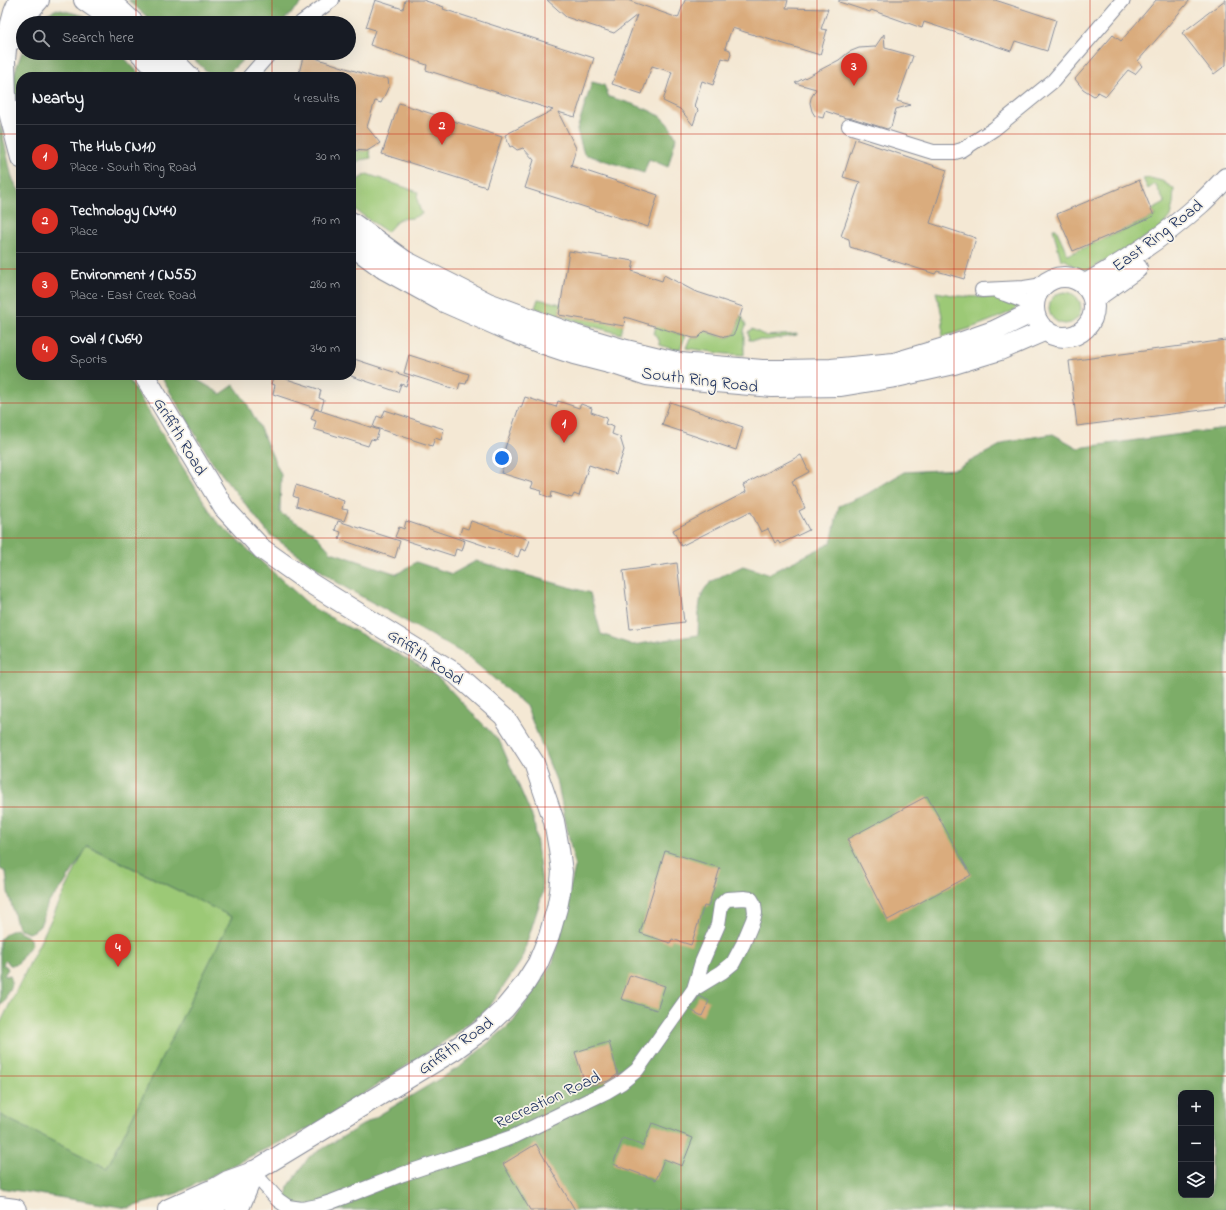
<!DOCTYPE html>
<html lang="en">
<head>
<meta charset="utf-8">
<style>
	body { margin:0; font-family:"Indie Flower",sans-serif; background:#20242c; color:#f1f3f6 }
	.controls { position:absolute; right:12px; bottom:12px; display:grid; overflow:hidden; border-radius:8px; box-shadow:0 4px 16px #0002 }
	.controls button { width:36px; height:36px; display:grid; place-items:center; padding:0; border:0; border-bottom:1px solid #363941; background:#171b24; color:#f1f3f6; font:20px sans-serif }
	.you { position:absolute; left:502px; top:458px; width:14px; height:14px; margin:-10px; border:3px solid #fff; border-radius:50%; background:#1a73e8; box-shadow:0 0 0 6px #1a73e833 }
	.badge { display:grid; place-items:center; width:26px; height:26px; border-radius:50%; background:#d93025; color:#fff; font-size:13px; font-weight:700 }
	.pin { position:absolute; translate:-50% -33px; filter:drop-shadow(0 1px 2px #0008) }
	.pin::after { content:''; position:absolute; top:21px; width:14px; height:12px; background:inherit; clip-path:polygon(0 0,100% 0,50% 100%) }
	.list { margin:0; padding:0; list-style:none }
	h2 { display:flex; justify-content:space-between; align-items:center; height:52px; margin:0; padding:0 16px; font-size:17px }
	h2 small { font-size:13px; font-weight:400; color:#9ea1a6 }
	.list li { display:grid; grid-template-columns:26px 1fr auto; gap:12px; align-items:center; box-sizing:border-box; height:64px; padding:0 16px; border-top:1px solid #363941 }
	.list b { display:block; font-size:15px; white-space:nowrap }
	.list p { margin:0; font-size:13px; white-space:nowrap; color:#9ea1a6 }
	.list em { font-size:13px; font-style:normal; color:#9ea1a6 }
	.icon { flex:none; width:22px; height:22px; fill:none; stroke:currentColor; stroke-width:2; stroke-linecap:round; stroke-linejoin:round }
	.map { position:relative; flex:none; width:1226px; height:1210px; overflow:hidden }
	.search { position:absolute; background:#171b24; box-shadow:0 4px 16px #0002; left:16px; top:16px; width:340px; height:44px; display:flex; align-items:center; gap:10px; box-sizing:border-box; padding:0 14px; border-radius:22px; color:#9ea1a6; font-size:15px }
	.panel { position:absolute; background:#171b24; box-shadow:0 4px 16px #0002; left:16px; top:72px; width:340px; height:308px; border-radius:16px }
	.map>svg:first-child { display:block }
</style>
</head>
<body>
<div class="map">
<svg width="1226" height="1210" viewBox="0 0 1226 1210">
	<rect width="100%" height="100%" fill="#f7f3e8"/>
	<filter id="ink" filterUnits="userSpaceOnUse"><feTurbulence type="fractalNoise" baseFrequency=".025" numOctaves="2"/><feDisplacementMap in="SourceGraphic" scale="8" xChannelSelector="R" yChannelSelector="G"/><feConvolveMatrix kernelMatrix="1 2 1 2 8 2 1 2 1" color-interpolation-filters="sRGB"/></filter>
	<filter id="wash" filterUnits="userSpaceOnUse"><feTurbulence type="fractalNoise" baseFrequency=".012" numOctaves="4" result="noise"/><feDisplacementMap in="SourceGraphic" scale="16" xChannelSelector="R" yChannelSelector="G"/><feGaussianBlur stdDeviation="0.9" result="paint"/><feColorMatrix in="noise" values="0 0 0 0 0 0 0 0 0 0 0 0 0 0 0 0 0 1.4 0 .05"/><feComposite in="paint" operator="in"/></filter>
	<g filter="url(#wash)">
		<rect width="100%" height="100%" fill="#f4e8d4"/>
		<path fill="#9cc976" stroke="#5c7c6a" d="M 369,149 L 371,158 L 360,160 L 356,163 L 351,158 L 351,150 L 364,151 Z
			M 367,174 L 418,192 C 416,200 419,207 422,214 L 412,218 L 399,219 L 387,232 L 361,214 L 351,206 L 351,184 Z
			M 1150,178 L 1162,181 L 1174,189 L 1173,204 L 1170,216 L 1161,228 L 1091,269 C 1080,271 1073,267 1066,260 L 1061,260 L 1053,229 L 1056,229 L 1068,255 L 1155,216 L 1152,210 L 1165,203 L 1155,184 L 1148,189 L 1143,179 Z
			M 936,292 L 958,296 L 1002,298 L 1018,305 L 1015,310 L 997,318 L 971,328 L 942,337 C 945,320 940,308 936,292 Z
			M1049 308a16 16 0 1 1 32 0a16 16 0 1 1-32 0Z
			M 538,299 L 561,304 L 559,315 L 623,325 L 621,334 L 591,326 L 535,308 Z
			M 741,315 L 746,325 L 744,331 L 744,355 L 726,354 L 686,348 L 690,338 L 698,338 L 704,331 C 712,333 728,342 735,333 C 738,328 739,320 741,315 Z
			M 656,326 L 685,336 L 681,348 L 676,350 L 660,345 L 659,340 L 654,334 Z
			M 752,329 L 766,336 L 797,334 L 797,335 L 768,340 L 749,340 L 748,332 Z
			M 87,846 L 232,917 L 107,1168 L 0,1115 L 0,1024 Z"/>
		<path fill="#7dad67" stroke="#4c6e62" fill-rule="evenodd" d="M 128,0 L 305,0 L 281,23 L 154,23 Z
			M 57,9 L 85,16 L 92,23 L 38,23 L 42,16 Z
			M 23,49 L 23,53 L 120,53 L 142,77 L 21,77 L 21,114 L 11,83 Z
			M 187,53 L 250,53 L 230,72 L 213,77 Z
			M 592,82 L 604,85 L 609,97 C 623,101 652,109 662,118 C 668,123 673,131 676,138 L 668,167 L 649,159 L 644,173 L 584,154 L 577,130 Z
			M 0,123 L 12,178 L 21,194 L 21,375 L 126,375 L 216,521 L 313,608 L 436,675 L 500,742 L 534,821 L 543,892 L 521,961 L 488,1009 L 442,1043 L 314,1126 L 255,1154 L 178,1193 L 128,1208 L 0,1188 L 0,1115 L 107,1168 L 232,917 L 88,846 L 63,886 L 48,903 L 40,926 L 34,931 L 28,933 L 21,930 L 17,925 L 8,892 L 6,872 L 0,869 Z
			M 160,375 L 189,375 L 221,394 L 234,385 L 246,402 L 258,424 L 281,475 L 280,513 L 313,532 L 331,552 L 397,574 L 416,562 L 452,574 L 476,561 L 590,593 L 601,634 L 633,645 L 698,635 C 699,621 697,596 707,586 C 714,578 733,571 743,566 L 768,574 L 831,543 L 839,506 L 867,494 L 904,472 L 956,469 L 1008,441 L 1053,434 L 1078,448 L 1226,428 L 1226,1210 L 284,1210 L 288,1187 L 309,1157 L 461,1066 L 513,1022 L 553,962 L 575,867 L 558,785 L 526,706 L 466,655 L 341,585 L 269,534 L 212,462 ZM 1181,1093 L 1211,1093 L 1211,1195 L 1181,1195 Z
			M 16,929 C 23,937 30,933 32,945 C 25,951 22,959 16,965 L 10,965 L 6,960 L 4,962 L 3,965 L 6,966 L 8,969 L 4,975 L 6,976 L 10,975 L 12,984 L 10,991 L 8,990 L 5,1000 L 0,1006 L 0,1009 L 0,939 L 8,932 Z"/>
		<g id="blocks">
			<path fill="#daac7d" d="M 375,0 L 403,9 L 405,0 L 423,0 L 444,7 L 443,9 L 594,58 L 575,117 L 558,112 L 576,148 L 571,166 L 658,195 L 648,227 L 525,188 L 534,160 L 523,148 L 517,150 L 512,146 L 510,147 L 505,135 L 553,110 L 426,70 L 427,65 L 370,45 L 375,30 L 366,27 Z
				M 547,0 L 627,0 L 678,18 L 685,0 L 788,0 L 786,8 L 828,9 L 821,29 L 827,30 L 820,55 L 732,28 L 725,48 L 730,50 L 731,54 L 729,60 L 722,58 L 713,85 L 702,81 L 694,106 L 698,110 L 693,125 L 680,109 L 663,101 L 672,72 L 652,66 L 642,94 L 612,84 L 637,15 L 614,33 L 566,17 Z
				M 839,0 L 995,0 L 1056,20 L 1047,51 L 1015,41 L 1011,51 L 924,22 L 922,28 L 871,10 L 870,12 L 839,2 Z
				M 1156,0 L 1190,0 L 1138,61 L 1142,66 L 1135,74 L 1128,70 L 1106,96 L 1098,92 L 1094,96 L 1083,89 L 1075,79 L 1113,35 L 1121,41 Z
				M 1225,0 L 1226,0 L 1226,65 L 1214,74 L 1182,33 Z
				M 884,34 L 885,48 L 913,56 L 897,101 L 911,105 L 896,109 L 891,127 L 887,129 L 852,118 L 846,118 L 825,111 L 823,118 L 815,116 L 812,111 L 810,103 L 811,98 L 816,89 L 795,83 L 839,60 L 849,52 L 859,48 L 875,47 Z
				M 304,53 L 310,54 L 318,59 L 377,78 L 385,78 L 388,79 L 389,86 L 381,103 L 375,101 L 367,127 L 380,143 L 367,151 L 351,150 L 351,77 L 298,77 Z
				M 399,103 L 502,137 L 486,187 L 382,154 Z
				M 855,139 L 947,170 L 930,223 L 976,238 L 964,279 L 937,271 L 935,274 L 850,247 L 849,239 L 841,236 L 860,182 L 843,177 Z
				M 1139,180 L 1154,216 L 1073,251 L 1057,214 Z
				M 569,251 L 634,261 L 632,271 L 662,281 L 664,275 L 694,291 L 743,307 L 735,332 L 733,335 L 725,337 L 705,331 L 698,338 L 693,338 L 625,317 L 624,326 L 559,315 Z
				M 1226,340 L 1226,407 L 1077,426 L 1069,361 Z
				M 409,355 L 469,374 L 466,384 L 460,383 L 458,390 L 404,373 Z
				M 351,358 L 409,377 L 406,386 L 401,384 L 398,392 L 351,376 Z
				M 274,375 L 321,390 L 319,398 L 324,400 L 321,410 L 273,394 L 275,385 L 271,384 Z
				M 525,397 L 556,407 L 558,401 L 579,408 L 581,404 L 592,408 L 591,412 L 607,418 L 605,424 L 614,427 L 612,434 L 620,437 L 624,450 L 616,474 L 589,465 L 579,496 L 574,494 L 572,498 L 552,492 L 551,498 L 541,494 L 542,491 L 531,488 L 533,483 L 501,473 L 505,462 L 501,460 L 519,407 L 521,408 Z
				M 670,402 L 743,427 L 736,450 L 662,425 Z
				M 315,409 L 379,430 L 376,440 L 371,439 L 368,446 L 314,429 L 316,421 L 311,419 Z
				M 385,410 L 444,429 L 441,440 L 435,438 L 432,446 L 373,427 L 377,416 L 382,418 Z
				M 801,455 L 809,472 L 792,481 L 805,508 L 799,511 L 809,530 L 780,544 L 778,541 L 775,543 L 768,529 L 761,532 L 751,512 L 749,513 L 749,512 L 681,546 L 673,530 L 746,492 L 743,485 Z
				M 296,485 L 344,501 L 342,509 L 348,510 L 344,521 L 296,506 L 298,498 L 293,496 Z
				M 338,521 L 400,541 L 395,558 L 339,539 L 341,532 L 335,530 Z
				M 406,521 L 465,541 L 462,551 L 456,549 L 454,556 L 395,537 L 399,527 L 404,529 Z
				M 471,521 L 530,540 L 526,551 L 521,549 L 518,557 L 459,537 L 462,527 L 468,529 Z
				M 677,563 L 684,622 L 630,629 L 623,571 Z
				M 927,796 L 971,875 L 888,920 L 847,839 Z
				M 665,851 L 720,868 L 708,907 L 704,906 L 691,945 L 672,939 L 670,943 L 640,933 Z
				M 630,975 L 665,986 L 657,1010 L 621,999 Z
				M 699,996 L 709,1001 L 702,1016 L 690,1010 Z
				M 609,1042 L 618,1074 L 608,1081 L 586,1087 L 575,1052 Z
				M 652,1123 L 693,1138 L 682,1166 L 664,1159 L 656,1180 L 613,1164 L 623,1138 L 643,1146 Z
				M 536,1144 L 575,1210 L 530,1210 L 503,1164 Z"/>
		</g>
	</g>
	<g filter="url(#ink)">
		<use href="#blocks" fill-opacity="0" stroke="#888c99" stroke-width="1"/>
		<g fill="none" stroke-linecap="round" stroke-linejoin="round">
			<g stroke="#888c99" stroke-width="16">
				<path id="street" d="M 301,23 L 332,0
					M 249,77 L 270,53
					M 849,126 L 933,152 L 955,152 L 962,150 L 994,129 L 1053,81 L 1123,0
					M 982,290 L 1024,288 L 1043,285
					M 999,292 L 1005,294 L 1034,305
					M 253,1172 L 278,1200 L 288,1207 L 302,1209 L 318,1206 L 331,1202 L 403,1174 L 487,1146 L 515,1136 L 606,1092 L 621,1083 L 637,1070 L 694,989 L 722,972 L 733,963 L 743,944 L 753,920 L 755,913 L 754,904 L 751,899 L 744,898 L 727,899 L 721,905 L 718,925 L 702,962 L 694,989"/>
			</g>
			<g stroke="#888c99" stroke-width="22">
				<path id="secondary" d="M 19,0 L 14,12 L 7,38 L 5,61 L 6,101 L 21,158
					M 84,0 L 97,9 L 111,23
					M 109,0 L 134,23
					M 14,39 C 21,25 28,11 39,0
					M 140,53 L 164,77
					M 166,53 L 190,77
					M 351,222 L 405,261 L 488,303 L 575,335 L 626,350 L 680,363 L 762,370 L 787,370 L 831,369 L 894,363 L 954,345 L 994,331 L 1027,315 L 1034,310
					M 351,245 L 384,269 L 444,302 L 510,331 L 538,342 L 574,354 L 617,365 L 647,375 L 670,378 L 772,387 L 841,386 L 896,377 L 954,364 L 1000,350 L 1046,330
					M1034 307a30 30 0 1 1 60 0a30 30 0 1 1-60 0Z
					M 1084,285 C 1125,262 1165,236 1200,204 C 1209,196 1217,187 1226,178
					M 1093,299 L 1137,268
					M 144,375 L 224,508 L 262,549 L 310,583 L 455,673 L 504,716 L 534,763 L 554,821 L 559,849 L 562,872 L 560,892 L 557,908 L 549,936 L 538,963 L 524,985 L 505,1008 L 483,1029 L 454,1050 L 253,1172 L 228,1181 L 209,1192 L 197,1202
					M 212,1210 L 222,1199 L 241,1186"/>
			</g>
			<g stroke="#888c99" stroke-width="24">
				<path id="highway" d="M 0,1208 L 15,1210
					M 169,1210 L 209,1192
					M 237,1210 L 253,1172"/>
			</g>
			<use href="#street" stroke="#fff" stroke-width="14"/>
			<use href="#secondary" stroke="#fff" stroke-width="20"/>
			<use href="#highway" stroke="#fff" stroke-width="22"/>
		</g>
	</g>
	<path fill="none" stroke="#c8321e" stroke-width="1" stroke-opacity="0.55" d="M 136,0 L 136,23M 272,0 L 272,23M 409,0 L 409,1210M 545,0 L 545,1210M 681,0 L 681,1210M 817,0 L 817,1210M 954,0 L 954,1210M 1090,0 L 1090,1210M 136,53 L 136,77M 272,53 L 272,77M 0,134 L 21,134M 351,134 L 1226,134M 0,269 L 21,269M 351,269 L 1226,269M 136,375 L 136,1210M 272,375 L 272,1210M 0,403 L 1226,403M 0,538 L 1226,538M 0,672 L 1226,672M 0,807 L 1226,807M 0,941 L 1226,941M 0,1076 L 1226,1076"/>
	<g text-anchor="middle" stroke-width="3.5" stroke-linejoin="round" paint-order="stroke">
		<g font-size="17" fill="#1b2f5e" stroke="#f7f3e8">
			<text transform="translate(1157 235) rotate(-37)" y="6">East Ring Road</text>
			<text transform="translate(700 379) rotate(7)" y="6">South Ring Road</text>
			<text transform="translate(181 436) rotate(59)" y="6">Griffith Road</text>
			<text transform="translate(426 656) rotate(34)" y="6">Griffith Road</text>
			<text transform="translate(455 1045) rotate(-35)" y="6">Griffith Road</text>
			<text transform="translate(547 1099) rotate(-25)" y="6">Recreation Road</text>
		</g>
	</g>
</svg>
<div class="controls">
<button>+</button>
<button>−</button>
<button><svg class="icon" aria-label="layers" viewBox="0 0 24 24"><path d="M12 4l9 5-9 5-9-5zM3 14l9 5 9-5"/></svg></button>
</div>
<div class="you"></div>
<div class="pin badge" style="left:564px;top:443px">1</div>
<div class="pin badge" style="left:442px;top:145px">2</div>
<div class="pin badge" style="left:854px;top:86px">3</div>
<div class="pin badge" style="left:118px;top:967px">4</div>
<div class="search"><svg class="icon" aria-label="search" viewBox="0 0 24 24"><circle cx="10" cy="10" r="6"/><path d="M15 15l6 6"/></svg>Search here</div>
<section class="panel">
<h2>Nearby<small>4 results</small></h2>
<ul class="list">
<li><span class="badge">1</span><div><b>The Hub (N11)</b><p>Place · South Ring Road</p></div><em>30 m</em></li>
<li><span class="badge">2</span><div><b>Technology (N44)</b><p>Place</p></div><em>170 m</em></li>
<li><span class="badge">3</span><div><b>Environment 1 (N55)</b><p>Place · East Creek Road</p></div><em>280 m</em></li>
<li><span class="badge">4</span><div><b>Oval 1 (N64)</b><p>Sports</p></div><em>340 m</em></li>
</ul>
</section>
</div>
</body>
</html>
